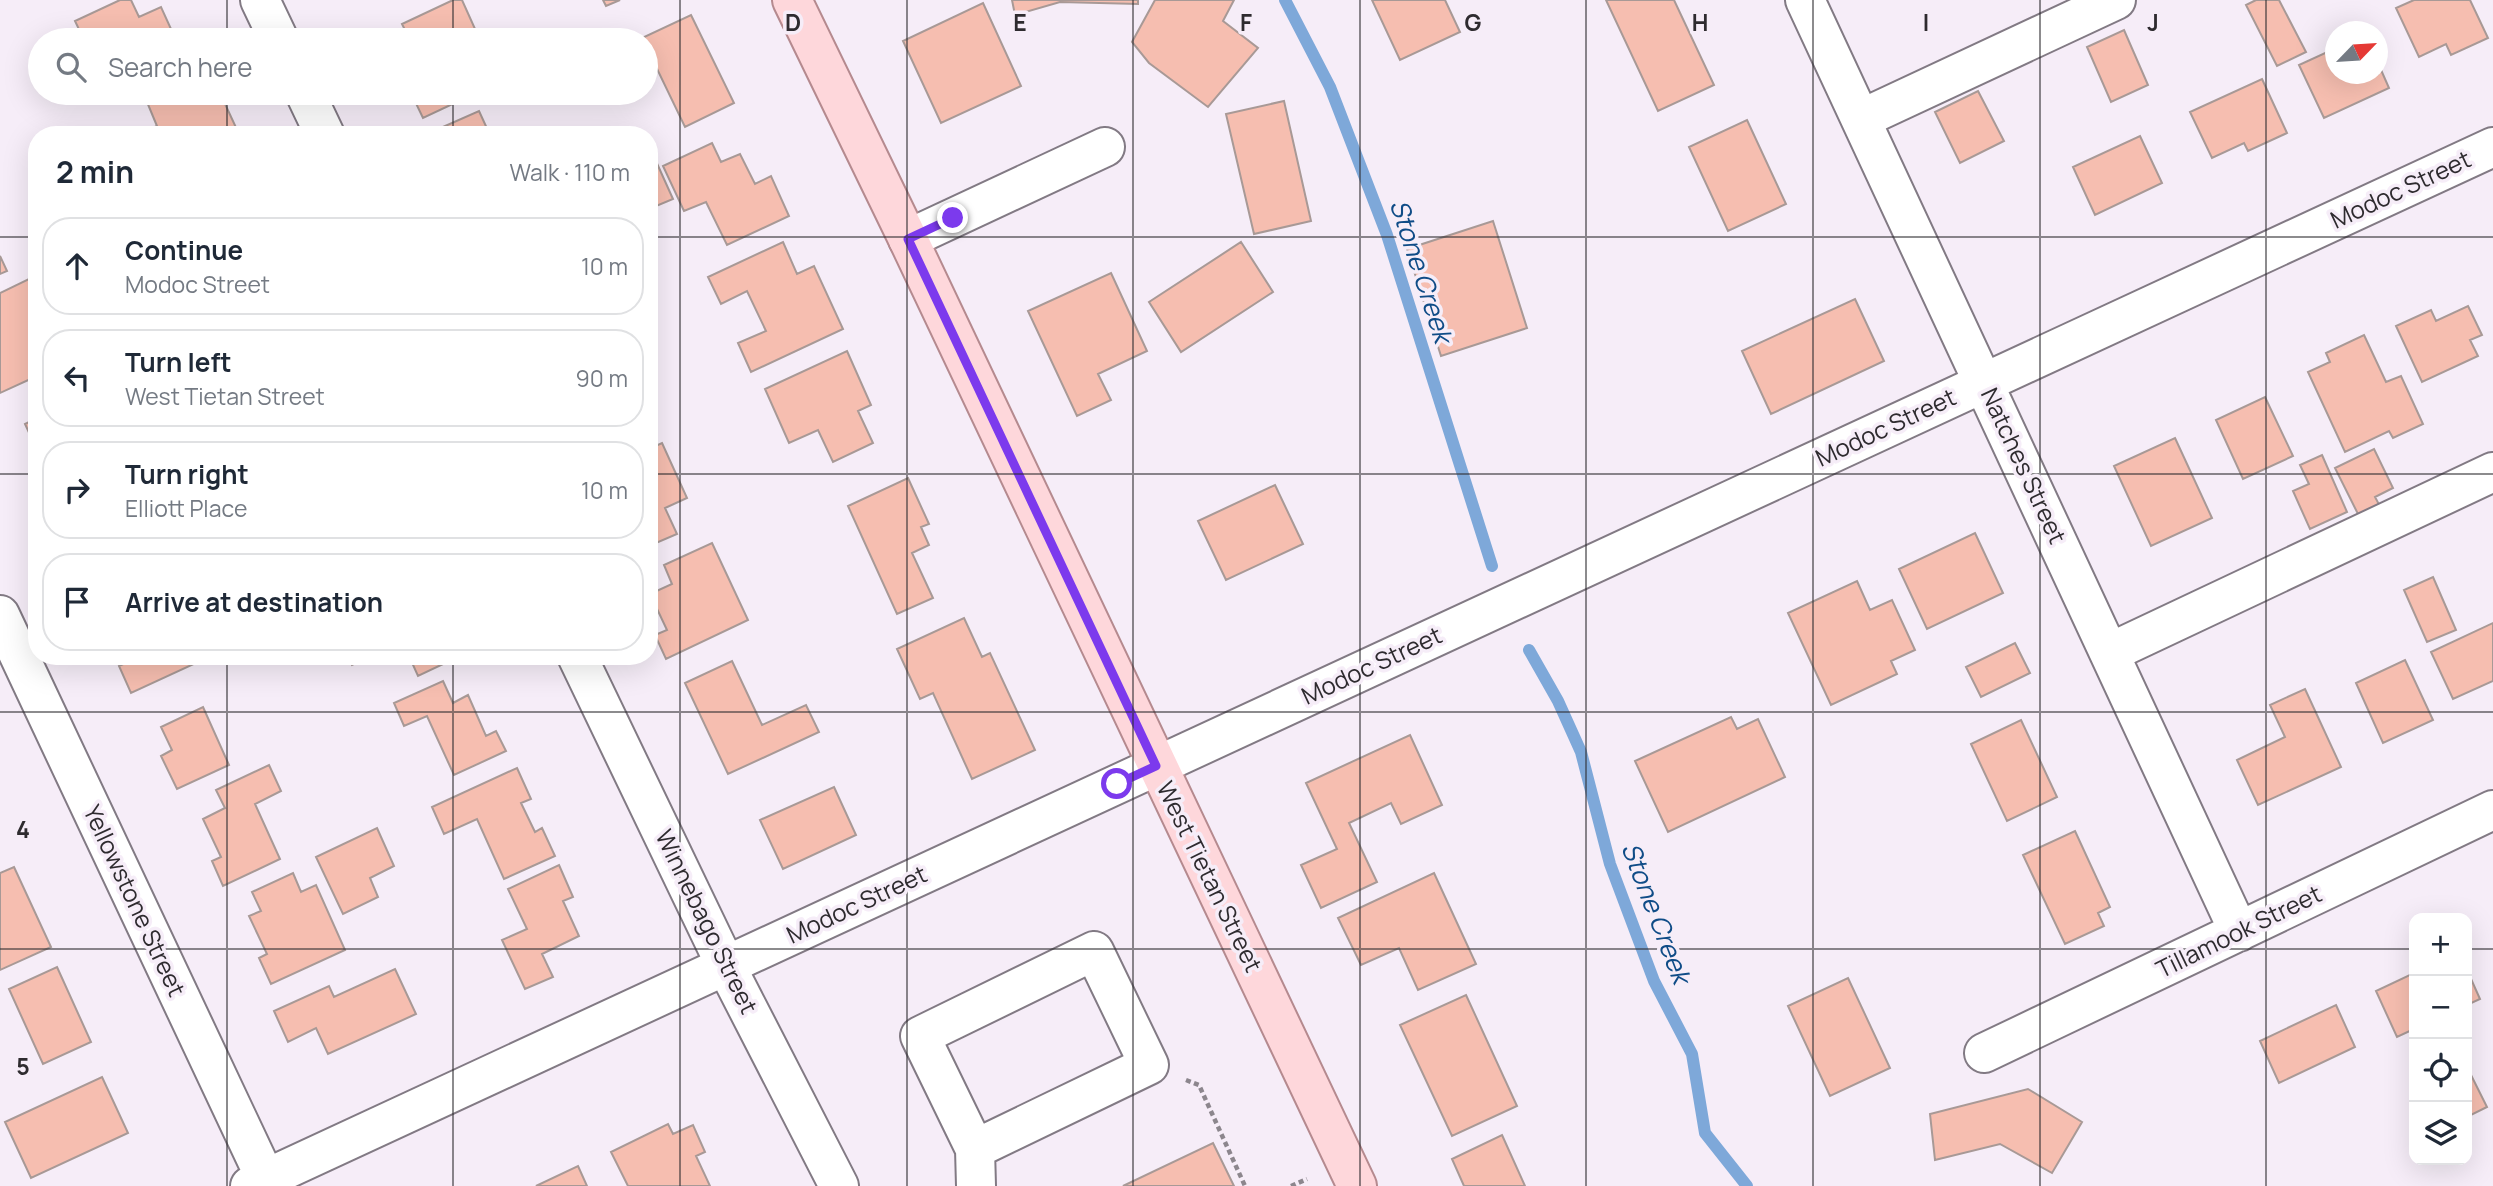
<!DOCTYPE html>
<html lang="en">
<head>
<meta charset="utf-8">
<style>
	body { margin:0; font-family:Manrope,sans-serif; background:#f6f6f7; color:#1f2937 }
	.controls { position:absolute; right:21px; bottom:21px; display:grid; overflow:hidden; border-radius:14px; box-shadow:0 7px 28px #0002 }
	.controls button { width:63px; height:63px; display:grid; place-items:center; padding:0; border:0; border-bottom:2px solid #e0e1e3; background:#fff; color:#1f2937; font:35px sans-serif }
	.compass { position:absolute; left:2325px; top:21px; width:63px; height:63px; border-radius:50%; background:#fff; box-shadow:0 7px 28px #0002; rotate:65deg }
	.stop { position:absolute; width:21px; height:21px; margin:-16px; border:5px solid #7c3aed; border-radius:50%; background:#fff }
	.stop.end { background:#7c3aed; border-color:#fff; box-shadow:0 2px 7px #0008 }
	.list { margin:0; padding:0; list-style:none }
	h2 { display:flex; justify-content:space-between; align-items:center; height:91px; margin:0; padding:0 28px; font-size:30px }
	h2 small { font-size:23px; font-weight:400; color:#747a83 }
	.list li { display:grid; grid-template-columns:46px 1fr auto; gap:21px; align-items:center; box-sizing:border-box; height:98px; margin:0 14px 14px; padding:0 14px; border:2px solid #e0e1e3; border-radius:28px }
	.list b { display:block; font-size:26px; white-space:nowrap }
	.list p { margin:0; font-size:23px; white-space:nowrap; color:#747a83 }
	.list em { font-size:23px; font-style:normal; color:#747a83 }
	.icon { flex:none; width:38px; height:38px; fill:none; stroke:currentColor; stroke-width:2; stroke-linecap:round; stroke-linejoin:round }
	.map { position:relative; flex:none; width:2493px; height:1186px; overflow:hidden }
	.search { position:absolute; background:#fff; box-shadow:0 7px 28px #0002; left:28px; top:28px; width:630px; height:77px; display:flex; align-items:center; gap:18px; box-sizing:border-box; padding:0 24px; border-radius:38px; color:#747a83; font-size:26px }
	.panel { position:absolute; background:#fff; box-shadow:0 7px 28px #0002; left:28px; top:126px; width:630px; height:539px; border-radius:28px }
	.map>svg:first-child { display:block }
</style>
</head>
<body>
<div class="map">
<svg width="2493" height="1186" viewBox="0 0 2493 1186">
	<rect width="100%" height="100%" fill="#f6edf8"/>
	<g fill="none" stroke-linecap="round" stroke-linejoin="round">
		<path stroke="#7ea8d9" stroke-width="12" d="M 1285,0 L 1330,87 L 1387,235 L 1492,566
			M 1529,650 L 1558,701 L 1581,752 L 1610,864 L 1654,981 L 1692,1054 L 1705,1133 L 1747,1186"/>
	</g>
	<path fill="#f6beb0" stroke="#a89996" stroke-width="2" d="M 120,0 L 131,0 L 139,17 L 161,7 L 176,40 L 84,40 L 75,21 Z
		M 453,0 L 462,0 L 480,40 L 410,40 L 402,24 Z
		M 603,0 L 620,0 L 606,6 Z
		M 1012,0 L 1138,0 L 1138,4 L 1060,2 L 1015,15 Z
		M 1155,0 L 1234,0 L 1223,21 L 1258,48 L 1208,107 L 1149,63 L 1132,42 Z
		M 1372,0 L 1445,0 L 1460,32 L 1400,60 Z
		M 1606,0 L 1674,0 L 1714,85 L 1658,111 Z
		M 2256,0 L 2279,0 L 2306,52 L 2277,66 L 2246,5 Z
		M 2414,0 L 2470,0 L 2488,38 L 2451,55 L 2446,44 L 2419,57 L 2396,8 Z
		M 983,3 L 1021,86 L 941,123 L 903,41 Z
		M 691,15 L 734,103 L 685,127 L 646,46 L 646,40 L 642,38 Z
		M 2124,30 L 2148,85 L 2111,102 L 2087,47 Z
		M 2336,48 L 2336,74 L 2378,74 L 2378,63 L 2389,88 L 2324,118 L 2299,65 Z
		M 2262,79 L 2287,133 L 2248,151 L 2244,143 L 2212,158 L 2190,112 Z
		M 1978,91 L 2004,141 L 1960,163 L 1935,112 Z
		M 168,93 L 220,93 L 239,134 L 150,135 L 148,130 L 157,126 L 147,102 Z
		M 411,93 L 476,93 L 423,118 Z
		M 1284,101 L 1311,221 L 1254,234 L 1226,114 Z
		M 479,111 L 490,135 L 427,134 Z
		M 1747,120 L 1786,204 L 1728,231 L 1689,147 Z
		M 2140,136 L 2162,183 L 2095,215 L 2073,167 Z
		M 712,143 L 721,162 L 740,154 L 755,184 L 771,176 L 789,216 L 727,245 L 706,202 L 684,211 L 663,166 Z
		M 655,159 L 673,199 L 649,209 L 649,161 Z
		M 1493,221 L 1527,328 L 1441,356 L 1407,249 Z
		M 783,242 L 797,274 L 814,266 L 843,329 L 751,372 L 738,343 L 766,331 L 747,291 L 721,304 L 708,277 Z
		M 1241,242 L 1273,292 L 1181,352 L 1149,302 Z
		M 0,256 L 7,271 L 0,274 Z
		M 1111,273 L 1147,351 L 1098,374 L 1111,400 L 1077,416 L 1028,311 Z
		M 33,277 L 37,285 L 37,376 L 0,393 L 0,293 Z
		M 1855,299 L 1884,361 L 1771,414 L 1742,351 Z
		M 2468,306 L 2482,335 L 2470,340 L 2478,356 L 2422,382 L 2396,326 L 2431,310 L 2436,321 Z
		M 2364,335 L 2386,382 L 2401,376 L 2423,424 L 2393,438 L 2389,431 L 2345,452 L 2308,372 L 2330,362 L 2326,353 Z
		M 847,351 L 871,405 L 858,411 L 873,443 L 833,462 L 818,430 L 789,443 L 765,389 Z
		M 2265,397 L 2293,456 L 2243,479 L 2216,420 Z
		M 37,418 L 37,450 L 25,424 Z
		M 2175,438 L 2212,518 L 2151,546 L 2114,466 Z
		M 662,443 L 687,498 L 665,508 L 677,534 L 649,546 L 649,449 Z
		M 2374,449 L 2393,488 L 2375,497 L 2383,512 L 2362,522 L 2335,468 Z
		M 2322,455 L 2347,512 L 2310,529 L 2293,491 L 2309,484 L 2300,465 Z
		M 37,465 L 37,482 L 30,468 Z
		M 908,478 L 929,524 L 921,527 L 929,545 L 912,553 L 933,598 L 897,614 L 848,506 Z
		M 1275,485 L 1303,544 L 1226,580 L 1198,521 Z
		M 1975,533 L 2003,593 L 1927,629 L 1899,569 Z
		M 712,543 L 748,620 L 666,659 L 655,635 L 667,630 L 650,594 L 672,584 L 664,565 Z
		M 2433,577 L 2456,630 L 2427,642 L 2404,590 Z
		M 1857,581 L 1870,610 L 1892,600 L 1915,650 L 1891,661 L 1897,674 L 1831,705 L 1788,613 Z
		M 964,618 L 982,657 L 990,653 L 1035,750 L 972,779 L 933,693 L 920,699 L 897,649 Z
		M 2493,623 L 2493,681 L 2453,699 L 2431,652 Z
		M 2015,643 L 2030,673 L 1981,697 L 1966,667 Z
		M 133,656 L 208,656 L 209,657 L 131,693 L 119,666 L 134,659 Z
		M 348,656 L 371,656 L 352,665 Z
		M 409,656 L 460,656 L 418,676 Z
		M 2405,660 L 2433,720 L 2383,743 L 2356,683 Z
		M 732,661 L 762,725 L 806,705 L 819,732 L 728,774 L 685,683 Z
		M 443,681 L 453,703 L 468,695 L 486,736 L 496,731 L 506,751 L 454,775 L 427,716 L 404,726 L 394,703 Z
		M 2305,689 L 2341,767 L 2258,805 L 2237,760 L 2285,737 L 2270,705 Z
		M 203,707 L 229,765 L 177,789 L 161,756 L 172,750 L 161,727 Z
		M 1731,717 L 1737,729 L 1758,719 L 1785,777 L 1668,832 L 1635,761 Z
		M 2021,720 L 2057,797 L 2007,821 L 1971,744 Z
		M 1410,735 L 1442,805 L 1401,824 L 1391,803 L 1349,823 L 1377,882 L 1321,908 L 1301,865 L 1337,849 L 1306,783 Z
		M 269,765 L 281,791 L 255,804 L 280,859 L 223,886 L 212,861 L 221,857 L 203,819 L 225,808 L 216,790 Z
		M 517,768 L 531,799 L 521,803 L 535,832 L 542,828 L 555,856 L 504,879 L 477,819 L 444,834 L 432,807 Z
		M 834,787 L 856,835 L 783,869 L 760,820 Z
		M 377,828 L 394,866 L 370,878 L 378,897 L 343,914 L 316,857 Z
		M 2075,831 L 2110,907 L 2098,913 L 2104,926 L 2065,944 L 2023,855 Z
		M 559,865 L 573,897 L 563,901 L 579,936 L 542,954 L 553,977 L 525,989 L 502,940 L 527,929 L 508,889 Z
		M 14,867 L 51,947 L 0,970 L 0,873 Z
		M 293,873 L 301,892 L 316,885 L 345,950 L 271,984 L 259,958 L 267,954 L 249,916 L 261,911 L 252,892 Z
		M 1434,873 L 1476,964 L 1418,990 L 1399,948 L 1361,965 L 1338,918 Z
		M 57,967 L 91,1042 L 43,1064 L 9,989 Z
		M 395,969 L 416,1014 L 328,1054 L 316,1028 L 288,1042 L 274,1011 L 329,986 L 334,997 Z
		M 2467,970 L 2480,999 L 2467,1005 Z
		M 2414,973 L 2414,1029 L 2397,1037 L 2376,991 Z
		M 1848,978 L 1890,1068 L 1830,1096 L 1788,1006 Z
		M 1466,995 L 1517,1106 L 1452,1136 L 1400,1025 Z
		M 2336,1005 L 2355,1047 L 2279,1083 L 2260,1041 Z
		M 2467,1067 L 2487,1107 L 2467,1117 Z
		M 102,1077 L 128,1133 L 31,1178 L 5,1122 Z
		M 2028,1089 L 2082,1122 L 2052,1173 L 2000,1144 L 1935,1160 L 1930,1114 Z
		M 668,1124 L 673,1134 L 693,1125 L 705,1152 L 696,1156 L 710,1186 L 628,1186 L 611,1152 Z
		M 1502,1135 L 1525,1186 L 1464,1186 L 1452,1159 Z
		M 1213,1143 L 1234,1186 L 1123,1186 Z
		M 578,1166 L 587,1186 L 536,1186 Z"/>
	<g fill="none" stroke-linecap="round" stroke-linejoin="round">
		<g stroke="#827a84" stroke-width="42">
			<path id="minor" d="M 260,0 L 279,40
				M 1805,0 L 2239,932
				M 305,93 L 325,135
				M 1861,119 L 2116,0
				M 908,239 L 1105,147
				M 0,615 L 269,1186
				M 2109,653 L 2493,472
				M 577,656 L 726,966 L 839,1186
				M 1094,951 L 1149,1065 L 975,1149 L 920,1036 Z
				M 1984,1053 L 2493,810
				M 975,1149 L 976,1186
				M 250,1186 L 2493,147"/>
		</g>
		<g stroke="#b58a8f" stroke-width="42">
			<path id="major" d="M 792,0 L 908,239 L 1357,1186"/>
		</g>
		<path stroke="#8c868d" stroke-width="4.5" stroke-dasharray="5 3.5" stroke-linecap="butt" d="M 1186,1080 L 1199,1085 L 1245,1186
			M 1291,1186 L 1307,1179"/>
		<use href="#minor" stroke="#fff" stroke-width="38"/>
		<use href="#major" stroke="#fed7db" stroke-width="38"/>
	</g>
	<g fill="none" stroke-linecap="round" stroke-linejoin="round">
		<path stroke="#7c3aed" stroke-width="9" d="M 953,218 L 908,239 L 1156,766 L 1117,784"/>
	</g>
	<path fill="none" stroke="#2e2b2f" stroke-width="2" stroke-opacity="0.55" d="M 227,0 L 227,40M 453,0 L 453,40M 680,0 L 680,1186M 907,0 L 907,1186M 1133,0 L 1133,1186M 1360,0 L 1360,1186M 1586,0 L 1586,1186M 1813,0 L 1813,1186M 2040,0 L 2040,1186M 2266,0 L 2266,1186M 227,93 L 227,135M 453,93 L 453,135M 0,237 L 37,237M 649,237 L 2493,237M 0,474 L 37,474M 649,474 L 2493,474M 227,656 L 227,1186M 453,656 L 453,1186M 0,712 L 2493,712M 0,949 L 2414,949M 2467,949 L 2493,949"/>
	<g text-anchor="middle" stroke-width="7" stroke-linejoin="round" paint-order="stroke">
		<g font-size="24" fill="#2e2b2f" stroke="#f6edf8">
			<text transform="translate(2401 190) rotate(-25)" y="8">Modoc Street</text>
			<text transform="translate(1886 428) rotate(-25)" y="8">Modoc Street</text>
			<text transform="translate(2023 466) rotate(65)" y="8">Natches Street</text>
			<text transform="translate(1372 666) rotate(-25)" y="8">Modoc Street</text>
			<text transform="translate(1209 877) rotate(64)" y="8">West Tietan Street</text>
			<text transform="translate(134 901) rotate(65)" y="8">Yellowstone Street</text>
			<text transform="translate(857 905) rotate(-25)" y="8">Modoc Street</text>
			<text transform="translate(706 922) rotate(64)" y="8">Winnebago Street</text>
			<text transform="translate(2239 932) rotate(-26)" y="8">Tillamook Street</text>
		</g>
		<g font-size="26" font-style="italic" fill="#0f4c87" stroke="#f6edf8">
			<text transform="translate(1421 271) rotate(72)" y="9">Stone Creek</text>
			<text transform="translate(1656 913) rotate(69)" y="9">Stone Creek</text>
		</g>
	</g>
	<g font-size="23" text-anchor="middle" font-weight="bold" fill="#2e2b2f" stroke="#f6edf8" stroke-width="7" stroke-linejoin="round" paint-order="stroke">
		<text x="793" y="31">D</text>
		<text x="1020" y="31">E</text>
		<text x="1246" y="31">F</text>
		<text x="1473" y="31">G</text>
		<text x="1700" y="31">H</text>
		<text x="1926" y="31">I</text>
		<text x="2153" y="31">J</text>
		<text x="23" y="838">4</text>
		<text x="23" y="1075">5</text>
	</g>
</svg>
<div class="controls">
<button>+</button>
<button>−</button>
<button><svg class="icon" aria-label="locate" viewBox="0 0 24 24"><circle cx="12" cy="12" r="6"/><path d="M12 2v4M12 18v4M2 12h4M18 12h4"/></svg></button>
<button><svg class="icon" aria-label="layers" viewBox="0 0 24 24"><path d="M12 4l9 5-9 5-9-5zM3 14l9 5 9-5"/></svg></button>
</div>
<svg class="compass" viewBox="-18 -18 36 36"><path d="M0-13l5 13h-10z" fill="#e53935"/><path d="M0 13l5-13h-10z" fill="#747a83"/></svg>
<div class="stop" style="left:1117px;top:784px"></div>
<div class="stop end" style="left:953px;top:218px"></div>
<div class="search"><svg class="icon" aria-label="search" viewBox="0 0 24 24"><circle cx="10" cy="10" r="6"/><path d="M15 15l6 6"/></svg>Search here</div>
<section class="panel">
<h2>2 min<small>Walk · 110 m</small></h2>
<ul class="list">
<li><svg class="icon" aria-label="ahead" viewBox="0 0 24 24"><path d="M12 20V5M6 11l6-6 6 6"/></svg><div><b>Continue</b><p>Modoc Street</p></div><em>10 m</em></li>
<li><svg class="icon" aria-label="left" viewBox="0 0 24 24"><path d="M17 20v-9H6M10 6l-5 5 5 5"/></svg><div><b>Turn left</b><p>West Tietan Street</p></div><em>90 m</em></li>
<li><svg class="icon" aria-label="right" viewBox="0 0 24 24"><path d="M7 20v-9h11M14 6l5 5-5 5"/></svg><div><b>Turn right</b><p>Elliott Place</p></div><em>10 m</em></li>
<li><svg class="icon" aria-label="arrive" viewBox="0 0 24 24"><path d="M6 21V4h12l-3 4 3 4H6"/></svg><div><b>Arrive at destination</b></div></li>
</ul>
</section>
</div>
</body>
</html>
